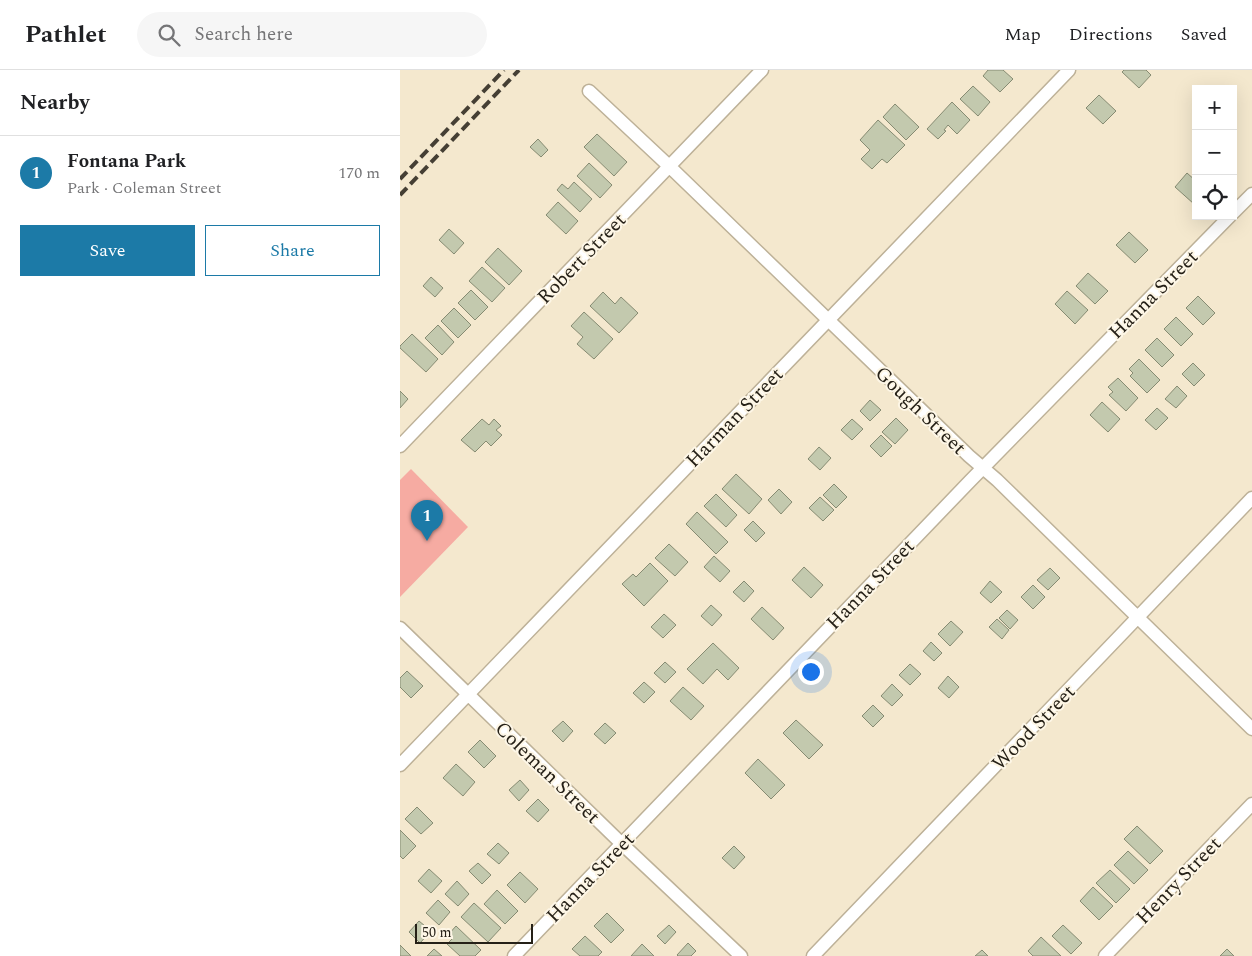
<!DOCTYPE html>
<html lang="en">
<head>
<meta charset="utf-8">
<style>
	body { margin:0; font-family:Spectral,serif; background:#f6f6f6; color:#202124 }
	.controls { position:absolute; right:15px; top:15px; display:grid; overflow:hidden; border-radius:0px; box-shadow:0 5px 20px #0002 }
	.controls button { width:45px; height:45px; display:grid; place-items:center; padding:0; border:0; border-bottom:1px solid #e0e0e0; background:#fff; color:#202124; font:25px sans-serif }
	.scale { position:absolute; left:15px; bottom:12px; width:118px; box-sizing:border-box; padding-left:5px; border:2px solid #252017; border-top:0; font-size:14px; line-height:18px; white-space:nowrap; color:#252017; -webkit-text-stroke:4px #fdf6e6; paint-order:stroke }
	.you { position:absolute; left:410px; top:601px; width:18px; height:18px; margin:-12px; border:4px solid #fff; border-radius:50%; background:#1a73e8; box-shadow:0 0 0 8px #1a73e833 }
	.badge { display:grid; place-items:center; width:32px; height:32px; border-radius:50%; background:#1c7aa7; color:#fff; font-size:16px; font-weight:700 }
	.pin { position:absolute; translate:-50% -41px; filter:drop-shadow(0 1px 2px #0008) }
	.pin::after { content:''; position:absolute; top:26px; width:18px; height:15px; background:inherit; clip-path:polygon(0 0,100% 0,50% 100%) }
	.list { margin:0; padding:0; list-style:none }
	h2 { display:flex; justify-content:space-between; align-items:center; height:65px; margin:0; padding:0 20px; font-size:21px }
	h2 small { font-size:16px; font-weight:400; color:#757577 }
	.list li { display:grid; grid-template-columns:32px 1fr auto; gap:15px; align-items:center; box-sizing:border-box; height:75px; padding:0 20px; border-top:1px solid #e0e0e0 }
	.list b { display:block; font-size:19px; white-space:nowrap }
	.list p { margin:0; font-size:16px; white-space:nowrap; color:#757577 }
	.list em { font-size:16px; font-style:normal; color:#757577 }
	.actions { display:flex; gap:10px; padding:15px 20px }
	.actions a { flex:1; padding:11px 0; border:1px solid #1c7aa7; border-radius:0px; text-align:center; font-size:18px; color:#1c7aa7 }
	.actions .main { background:#1c7aa7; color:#fff }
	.icon { flex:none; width:28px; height:28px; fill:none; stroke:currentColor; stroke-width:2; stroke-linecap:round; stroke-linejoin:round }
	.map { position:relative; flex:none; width:852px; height:886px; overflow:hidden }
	header { display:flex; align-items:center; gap:30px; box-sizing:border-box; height:70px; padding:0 25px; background:#fff; border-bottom:1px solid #e0e0e0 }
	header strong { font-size:24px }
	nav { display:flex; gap:28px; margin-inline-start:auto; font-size:18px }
	.search { width:350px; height:45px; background:#f6f6f6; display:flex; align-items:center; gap:12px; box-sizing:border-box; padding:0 18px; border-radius:28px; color:#757577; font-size:19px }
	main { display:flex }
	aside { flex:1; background:#fff }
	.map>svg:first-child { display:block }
</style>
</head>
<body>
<header>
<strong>Pathlet</strong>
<div class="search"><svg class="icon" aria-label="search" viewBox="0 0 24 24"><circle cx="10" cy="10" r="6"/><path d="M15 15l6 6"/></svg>Search here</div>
<nav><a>Map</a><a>Directions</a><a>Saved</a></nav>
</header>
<main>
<aside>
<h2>Nearby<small></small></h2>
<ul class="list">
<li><span class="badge">1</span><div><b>Fontana Park</b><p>Park · Coleman Street</p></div><em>170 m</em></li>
</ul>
<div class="actions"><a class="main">Save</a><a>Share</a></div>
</aside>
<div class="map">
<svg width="852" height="886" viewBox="0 0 852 886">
	<rect width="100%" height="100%" fill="#f4e8ce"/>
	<path fill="#f6aba2" d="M 11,399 L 68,457 L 0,527 L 0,410 Z"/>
	<path fill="#c3c9ae" stroke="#868b72" d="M 588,0 L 603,0 L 613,9 L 600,22 L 583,6 Z
		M 724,0 L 746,0 L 751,5 L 739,18 L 722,2 Z
		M 573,16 L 590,32 L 578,46 L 560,29 Z
		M 699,25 L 716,41 L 703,54 L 686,38 Z
		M 552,32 L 570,50 L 557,64 L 548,55 L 544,60 L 546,61 L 538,69 L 527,59 Z
		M 495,34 L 519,57 L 506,70 L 483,47 Z
		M 478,50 L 505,75 L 487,93 L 482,89 L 472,99 L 461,89 L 470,80 L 460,70 Z
		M 197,64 L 227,92 L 214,106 L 184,77 Z
		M 138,69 L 148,80 L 141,87 L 130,77 Z
		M 189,93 L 212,115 L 200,128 L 177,106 Z
		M 787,103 L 796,111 L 796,132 L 794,134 L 775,117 Z
		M 174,112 L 192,129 L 180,142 L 157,120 L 162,114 L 168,119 Z
		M 158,132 L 178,151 L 166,164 L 146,145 Z
		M 49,159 L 64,173 L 54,184 L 39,170 Z
		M 729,162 L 748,180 L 735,193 L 716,175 Z
		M 98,178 L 122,201 L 109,215 L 85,192 Z
		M 82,197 L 105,218 L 92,232 L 69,211 Z
		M 688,203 L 708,221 L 695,234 L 676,216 Z
		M 31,207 L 43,218 L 35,227 L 23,216 Z
		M 71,220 L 88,237 L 75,250 L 58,233 Z
		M 667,221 L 688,240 L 675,254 L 655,234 Z
		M 203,222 L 215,234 L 221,227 L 238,243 L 219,263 L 190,236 Z
		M 798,226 L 815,243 L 803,255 L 786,238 Z
		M 54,238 L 71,255 L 58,268 L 41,251 Z
		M 184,242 L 213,269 L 194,289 L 177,274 L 183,267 L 171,256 Z
		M 776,247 L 793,264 L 781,276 L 764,259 Z
		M 38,255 L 54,272 L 42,285 L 25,268 Z
		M 12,264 L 38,289 L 26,302 L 0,278 L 0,276 Z
		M 757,268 L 774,285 L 762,297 L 745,280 Z
		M 739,289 L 760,310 L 747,323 L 730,306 L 733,303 L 729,299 Z
		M 793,293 L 805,305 L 794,316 L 782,304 Z
		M 718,308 L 738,328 L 726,341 L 709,325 L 713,322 L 708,317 Z
		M 777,316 L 787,326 L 776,338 L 765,329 Z
		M 0,321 L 8,329 L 0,338 Z
		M 470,330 L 481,340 L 470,351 L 460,341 Z
		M 702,332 L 720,349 L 708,362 L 690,345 Z
		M 757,338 L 768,348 L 756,360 L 745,350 Z
		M 496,348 L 508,360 L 495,374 L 482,362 Z
		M 82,349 L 89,355 L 94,349 L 101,356 L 96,360 L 102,365 L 91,376 L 86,371 L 75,382 L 61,370 Z
		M 452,349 L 463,359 L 452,370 L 441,360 Z
		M 481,365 L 492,376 L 481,387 L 470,376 Z
		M 419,377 L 431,388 L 420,400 L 408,389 Z
		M 336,404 L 362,429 L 349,444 L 322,419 Z
		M 434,414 L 447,427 L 436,438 L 423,425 Z
		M 379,419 L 392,432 L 381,444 L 368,430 Z
		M 316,424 L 337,445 L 326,457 L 304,436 Z
		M 420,427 L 434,440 L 423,451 L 409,438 Z
		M 297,442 L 328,472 L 316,484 L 286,454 Z
		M 353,451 L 365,463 L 356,472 L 344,460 Z
		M 269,474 L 288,492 L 275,506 L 255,488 Z
		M 314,486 L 330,501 L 320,512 L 304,497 Z
		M 250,493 L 268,511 L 244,536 L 222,514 L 233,504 L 236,507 Z
		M 404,497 L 423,515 L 411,528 L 392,510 Z
		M 650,498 L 660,508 L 648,520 L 637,510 Z
		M 344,511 L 354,521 L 344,532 L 333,522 Z
		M 590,511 L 602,522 L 591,533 L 580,523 Z
		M 633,515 L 645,527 L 633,539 L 621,527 Z
		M 311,535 L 322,545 L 312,556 L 301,546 Z
		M 362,537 L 384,558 L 373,570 L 351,549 Z
		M 607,540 L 618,550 L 610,559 L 599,548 Z
		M 264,544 L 276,555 L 263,568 L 251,557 Z
		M 597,549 L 609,560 L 602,569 L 589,557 Z
		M 551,551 L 563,562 L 550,576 L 538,564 Z
		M 531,572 L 542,583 L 534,591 L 523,581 Z
		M 313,573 L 339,598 L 328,610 L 317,599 L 303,614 L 287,599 Z
		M 265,592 L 276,602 L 265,613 L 254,603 Z
		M 510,594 L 521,604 L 510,615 L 499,605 Z
		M 7,601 L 23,616 L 11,628 L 0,617 L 0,608 Z
		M 548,606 L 559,617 L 549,628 L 538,618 Z
		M 244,612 L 255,622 L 244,633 L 233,623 Z
		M 492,614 L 503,625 L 492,636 L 481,626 Z
		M 283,617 L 304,636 L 291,650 L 270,631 Z
		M 473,635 L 484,646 L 473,657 L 462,646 Z
		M 396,650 L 423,675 L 409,689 L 383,663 Z
		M 163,651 L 173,661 L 163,672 L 152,661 Z
		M 205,653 L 216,663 L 205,674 L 194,664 Z
		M 80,670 L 96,686 L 84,698 L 68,682 Z
		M 358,689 L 385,715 L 371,729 L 345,703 Z
		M 56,694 L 75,712 L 63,726 L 43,708 Z
		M 120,710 L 129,720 L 119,731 L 109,720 Z
		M 138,729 L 149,740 L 138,752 L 126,741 Z
		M 17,737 L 33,753 L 21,764 L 5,749 Z
		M 737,756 L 763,781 L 750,794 L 724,769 Z
		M 0,760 L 16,776 L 3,789 L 0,786 Z
		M 98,773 L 109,783 L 99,794 L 87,784 Z
		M 334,776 L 345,787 L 334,799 L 322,788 Z
		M 728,781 L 748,800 L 734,814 L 714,795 Z
		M 78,793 L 91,805 L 82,814 L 69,801 Z
		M 29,799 L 42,811 L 31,823 L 18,811 Z
		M 710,800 L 730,819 L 716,833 L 696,813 Z
		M 120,802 L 138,819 L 125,833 L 107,815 Z
		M 57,811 L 69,824 L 58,836 L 45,824 Z
		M 693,817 L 713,836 L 699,850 L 680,831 Z
		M 97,820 L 118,841 L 105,854 L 84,834 Z
		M 38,830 L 50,842 L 39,855 L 26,843 Z
		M 74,833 L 101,858 L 88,872 L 61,847 Z
		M 207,843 L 224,860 L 211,873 L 194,856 Z
		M 19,851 L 31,861 L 20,873 L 9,862 Z
		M 269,855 L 276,862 L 265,874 L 257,866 Z
		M 663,855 L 682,873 L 671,884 L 652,866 Z
		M 56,856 L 81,880 L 75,886 L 60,886 L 47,874 L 52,869 L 48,865 Z
		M 185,866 L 202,882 L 198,886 L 180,886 L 172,879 Z
		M 641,867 L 661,886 L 633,886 L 628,881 Z
		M 288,873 L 296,881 L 291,886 L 278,886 L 277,885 Z
		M 242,874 L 254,886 L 231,886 Z
		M 0,875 L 11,886 L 0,886 Z
		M 34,879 L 42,886 L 27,886 Z
		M 827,879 L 834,886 L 820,886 Z
		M 582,880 L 588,886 L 575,886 Z"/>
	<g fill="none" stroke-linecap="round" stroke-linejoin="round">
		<g stroke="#bdb198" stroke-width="15">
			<path id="street" d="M 189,21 L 269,96 L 569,386 L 597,410 L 852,659
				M 833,143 L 852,124
				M 0,376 L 362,0
				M 0,558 L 222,774 L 341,886
				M 0,695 L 669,0
				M 114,886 L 570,411 L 830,146
				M 413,886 L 852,428
				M 705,886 L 852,734"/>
		</g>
		<use href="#street" stroke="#fff" stroke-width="12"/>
		<path stroke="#453f34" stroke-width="4" stroke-dasharray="10 5" stroke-linecap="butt" d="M 0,109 L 104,0
			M 0,125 L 119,0"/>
	</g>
	<g text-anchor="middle" stroke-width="4" stroke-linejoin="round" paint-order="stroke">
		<g font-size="20" fill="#252017" stroke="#fdf6e6">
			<text transform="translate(181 188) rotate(-46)" y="7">Robert Street</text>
			<text transform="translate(753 224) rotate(-45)" y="7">Hanna Street</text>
			<text transform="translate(521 340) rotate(44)" y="7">Gough Street</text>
			<text transform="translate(334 347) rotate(-46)" y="7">Harman Street</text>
			<text transform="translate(470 514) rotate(-46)" y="7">Hanna Street</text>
			<text transform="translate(633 657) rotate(-46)" y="7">Wood Street</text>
			<text transform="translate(148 702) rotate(44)" y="7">Coleman Street</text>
			<text transform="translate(190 807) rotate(-46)" y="7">Hanna Street</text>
			<text transform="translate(778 810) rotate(-46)" y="7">Henry Street</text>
		</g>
	</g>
</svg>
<div class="controls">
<button>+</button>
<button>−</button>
<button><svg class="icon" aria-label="locate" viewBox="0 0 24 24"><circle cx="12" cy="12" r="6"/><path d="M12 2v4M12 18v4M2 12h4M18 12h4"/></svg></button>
</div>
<div class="scale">50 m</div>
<div class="you"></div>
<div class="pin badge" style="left:27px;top:471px">1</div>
</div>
</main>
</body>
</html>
